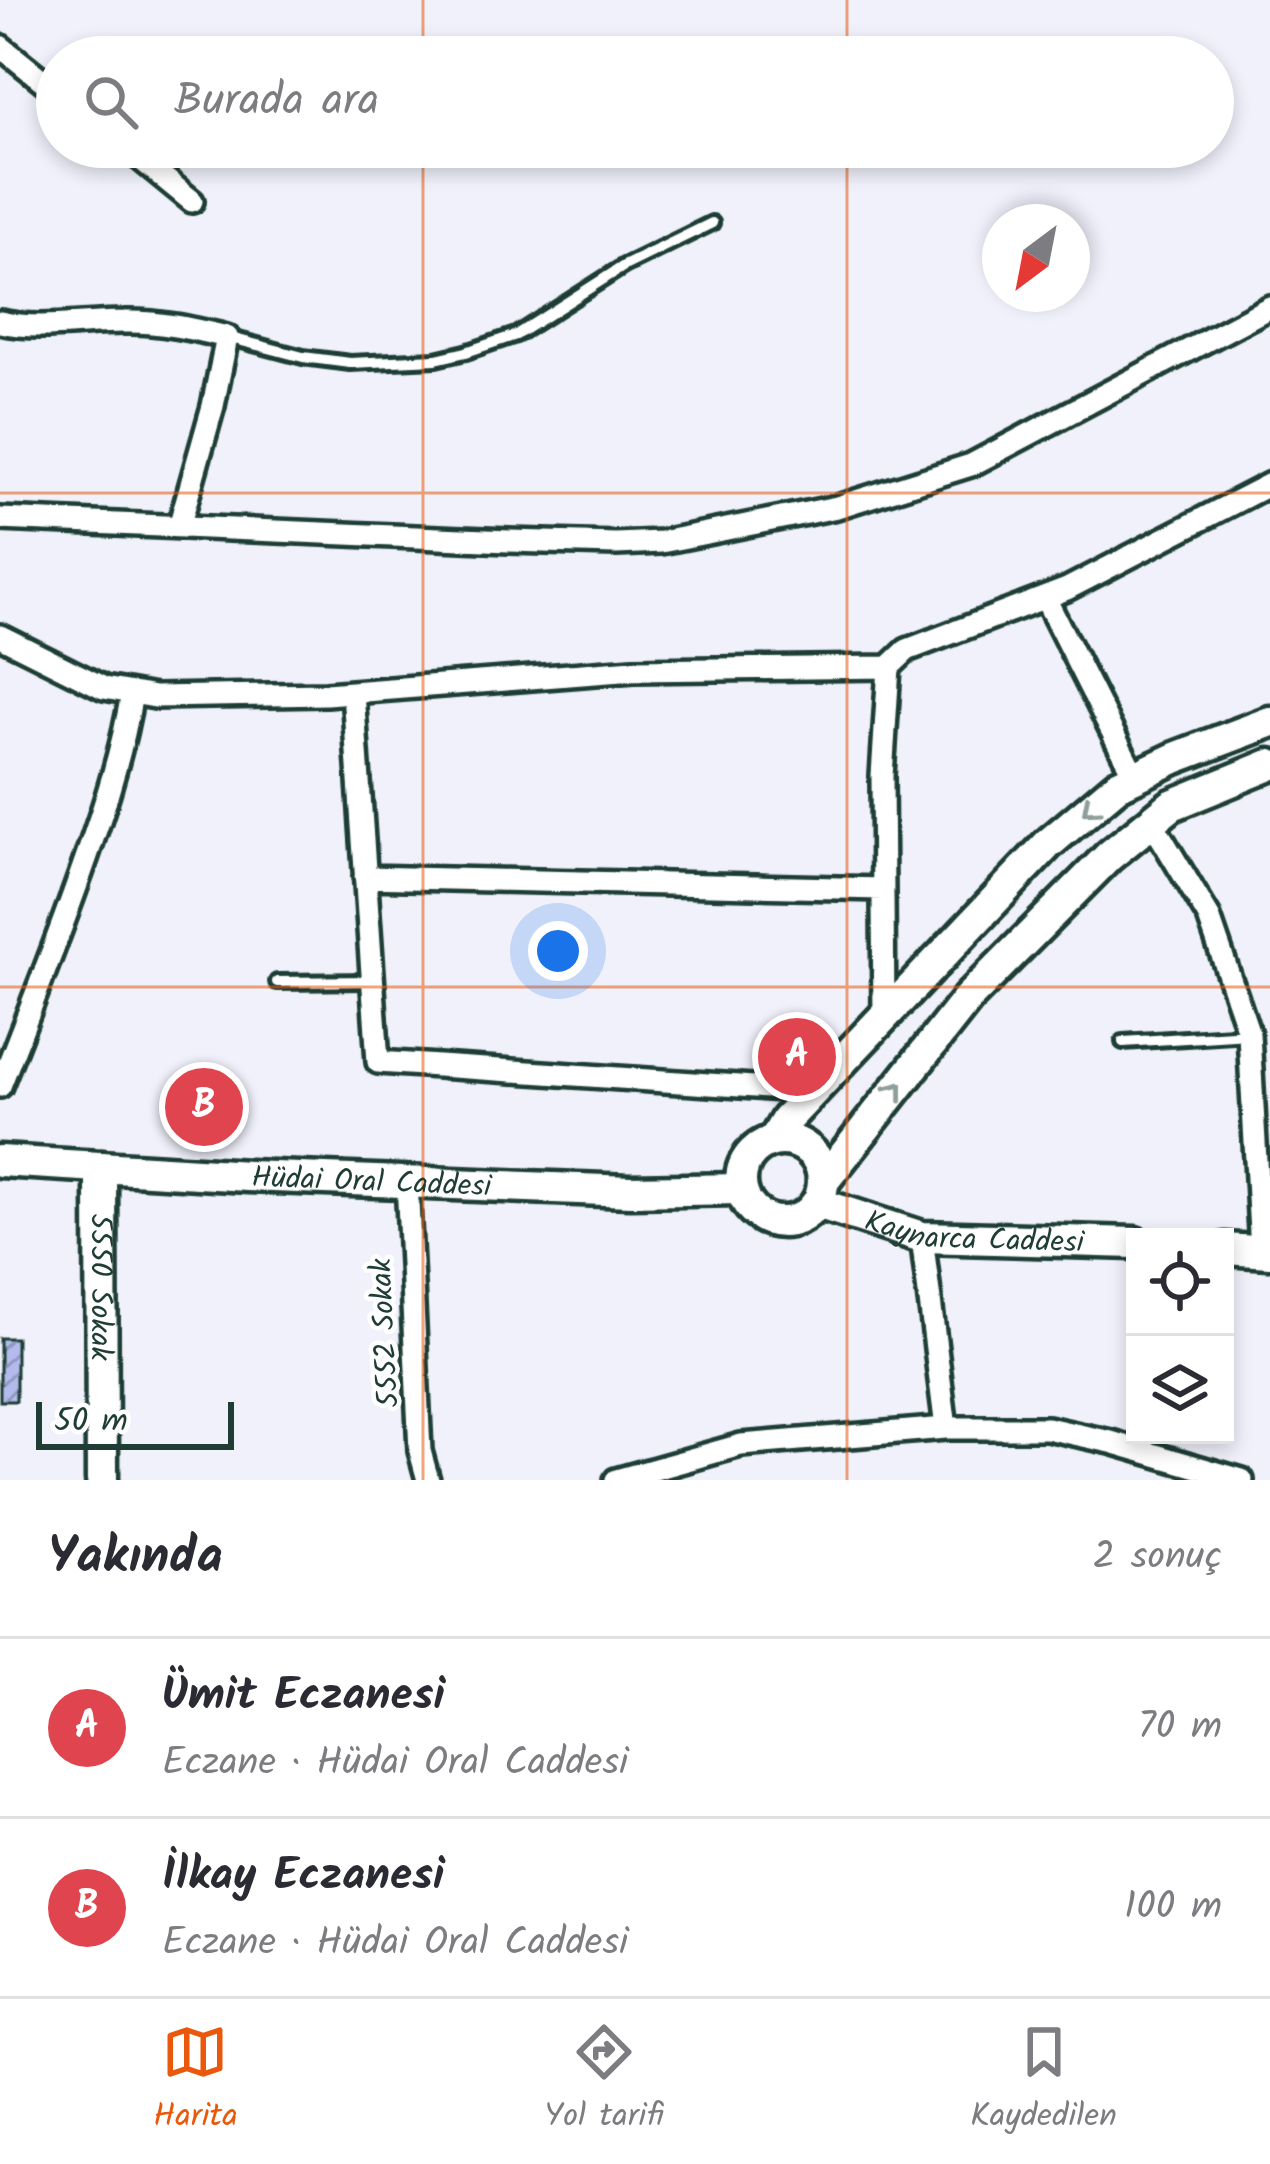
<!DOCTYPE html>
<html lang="tr">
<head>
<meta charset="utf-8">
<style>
	body { margin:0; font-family:Kalam,sans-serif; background:#f7f7f7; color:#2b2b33 }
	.controls { position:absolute; right:36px; bottom:36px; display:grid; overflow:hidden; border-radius:0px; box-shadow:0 6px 18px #0003 }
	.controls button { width:108px; height:108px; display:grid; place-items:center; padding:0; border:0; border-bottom:3px solid #e1e1e2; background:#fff; color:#2b2b33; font:60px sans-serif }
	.compass { position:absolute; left:982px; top:204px; width:108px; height:108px; border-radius:50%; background:#fff; box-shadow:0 6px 18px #0003; rotate:212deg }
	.scale { position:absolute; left:36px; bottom:30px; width:198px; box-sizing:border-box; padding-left:12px; border:6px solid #1f3d34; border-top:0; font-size:33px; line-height:42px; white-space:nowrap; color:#1f3d34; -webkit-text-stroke:9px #fff; paint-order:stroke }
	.you { position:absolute; left:558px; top:951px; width:42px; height:42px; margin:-30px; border:9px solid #fff; border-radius:50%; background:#1a73e8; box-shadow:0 0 0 18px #1a73e833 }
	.badge { display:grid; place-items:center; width:78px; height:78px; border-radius:50%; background:#ea580c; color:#fff; font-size:39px; font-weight:700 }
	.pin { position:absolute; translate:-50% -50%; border:6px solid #fff; box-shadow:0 3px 12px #0006 }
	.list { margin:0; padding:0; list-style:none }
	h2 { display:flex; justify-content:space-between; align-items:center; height:156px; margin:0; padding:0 48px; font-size:51px }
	h2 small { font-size:39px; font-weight:400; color:#7c7c81 }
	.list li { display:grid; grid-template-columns:78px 1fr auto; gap:36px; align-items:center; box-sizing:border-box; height:180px; padding:0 48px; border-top:3px solid #e1e1e2 }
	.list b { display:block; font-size:45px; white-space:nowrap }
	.list p { margin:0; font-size:39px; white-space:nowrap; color:#7c7c81 }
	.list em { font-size:39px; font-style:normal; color:#7c7c81 }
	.icon { flex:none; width:66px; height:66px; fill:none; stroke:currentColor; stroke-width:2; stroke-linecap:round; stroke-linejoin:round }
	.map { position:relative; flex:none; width:1270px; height:1480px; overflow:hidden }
	.search { position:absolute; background:#fff; box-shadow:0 6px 18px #0003; left:36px; right:36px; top:36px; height:132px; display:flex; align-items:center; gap:30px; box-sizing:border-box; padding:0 42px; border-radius:66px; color:#7c7c81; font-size:45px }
	.sheet { height:516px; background:#fff }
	nav { display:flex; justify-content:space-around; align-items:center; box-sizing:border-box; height:168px; border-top:3px solid #e1e1e2; background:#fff; font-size:33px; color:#7c7c81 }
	nav a { display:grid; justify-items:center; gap:6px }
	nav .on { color:#ea580c }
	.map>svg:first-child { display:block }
</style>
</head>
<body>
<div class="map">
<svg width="1270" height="1480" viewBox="0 0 1270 1480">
	<defs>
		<pattern id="building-hatch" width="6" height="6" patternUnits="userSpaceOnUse" patternTransform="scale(3)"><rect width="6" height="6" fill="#b3bbec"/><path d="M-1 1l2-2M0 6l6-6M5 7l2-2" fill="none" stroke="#9199c0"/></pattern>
	</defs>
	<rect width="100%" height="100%" fill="#f0f1fb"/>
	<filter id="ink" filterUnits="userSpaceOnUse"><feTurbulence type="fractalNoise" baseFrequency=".00833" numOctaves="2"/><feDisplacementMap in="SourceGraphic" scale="24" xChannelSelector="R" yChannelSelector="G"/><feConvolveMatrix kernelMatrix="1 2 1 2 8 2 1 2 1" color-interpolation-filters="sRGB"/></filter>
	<g filter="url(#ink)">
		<path fill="url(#building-hatch)" stroke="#1f3d34" stroke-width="3" d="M 0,1338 L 16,1338 L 16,1401 L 0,1401 Z"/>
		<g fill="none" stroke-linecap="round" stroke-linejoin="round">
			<g stroke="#1f3d34" stroke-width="20">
				<path id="lane" d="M 227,337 L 303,357 L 350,363 L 436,359 L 466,352 L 516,335 L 624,266 L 712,223
					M 277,982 L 372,981
					M 1123,1042 L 1249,1034"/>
			</g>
			<g stroke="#1f3d34" stroke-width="30">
				<path id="street" d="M 0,46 L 57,92
					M 126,147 L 192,201
					M 0,322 C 40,331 83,322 124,322 C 159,321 193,329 227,337 L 213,406 L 179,527
					M 0,519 L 509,541 L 616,544 L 661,542 L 837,507 L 971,465 L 1270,307
					M 1045,598 L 1135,777
					M 0,636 L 104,688 L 155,697 L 326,694 L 634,670 L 889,667
					M 353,692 L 378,1062 L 814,1091
					M 1152,822 L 1209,917 L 1249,1034 L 1261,1251
					M 365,877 L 883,889
					M 884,1017 L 882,776 L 889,667 L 907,650 L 1067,589 L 1270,484
					M 0,1086 C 26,1020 52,954 76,887 C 99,823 121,760 132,693
					M 407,1181 L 420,1451 L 428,1480
					M 922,1237 L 946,1428
					M 616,1480 L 741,1445 L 946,1428 L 1047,1428 L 1111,1442 L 1242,1480"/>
			</g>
			<g stroke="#1f3d34" stroke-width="39">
				<g id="secondary">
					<path d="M 774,1140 L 786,1120 L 1048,844 L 1118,785 L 1175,758 L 1270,722"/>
					<circle cx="782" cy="1181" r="41"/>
					<path id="s1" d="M 0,1161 L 248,1176 L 630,1191 L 741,1189"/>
					<path id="s2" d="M 101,1167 L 102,1480"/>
					<path d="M 823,1182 L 968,998 L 1109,856 L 1172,805 L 1270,765"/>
					<path id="s3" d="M 817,1203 L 922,1237 L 1135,1243"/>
					<path d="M 1225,1249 L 1270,1252"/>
				</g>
			</g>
			<use href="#lane" stroke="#fff" stroke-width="10"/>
			<use href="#street" stroke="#fff" stroke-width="21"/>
			<use href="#secondary" stroke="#fff" stroke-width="30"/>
		</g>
		<defs><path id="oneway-chevron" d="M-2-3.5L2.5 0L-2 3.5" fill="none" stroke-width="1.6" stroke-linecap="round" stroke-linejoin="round" transform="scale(3)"/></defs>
		<g stroke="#8f9e9a">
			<use href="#oneway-chevron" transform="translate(1090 808) rotate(139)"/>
			<use href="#oneway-chevron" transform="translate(896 1090) rotate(-52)"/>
		</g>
	</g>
	<path fill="none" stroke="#e8590c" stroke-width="3" stroke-opacity="0.55" d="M 423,0 L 423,57M 847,0 L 847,57M 423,147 L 423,1480M 847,147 L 847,1480M 0,493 L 1270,493M 0,987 L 1270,987"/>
	<g text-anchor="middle" stroke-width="9" stroke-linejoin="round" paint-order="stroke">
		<g font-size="30" fill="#1f3d34" stroke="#fff">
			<text dy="10" stroke="none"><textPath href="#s1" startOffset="372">Hüdai Oral Caddesi</textPath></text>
			<text dy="10" stroke="none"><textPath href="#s3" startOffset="162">Kaynarca Caddesi</textPath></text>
			<text dy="10" stroke="none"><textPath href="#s2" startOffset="120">5550 Sokak</textPath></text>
			<text transform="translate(384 1333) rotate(-93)" y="10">5552 Sokak</text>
		</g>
	</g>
</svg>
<div class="controls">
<button><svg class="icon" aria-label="locate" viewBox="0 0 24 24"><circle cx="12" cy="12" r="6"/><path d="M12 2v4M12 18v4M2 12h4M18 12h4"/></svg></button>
<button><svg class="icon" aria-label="layers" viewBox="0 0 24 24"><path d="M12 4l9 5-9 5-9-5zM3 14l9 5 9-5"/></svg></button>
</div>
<svg class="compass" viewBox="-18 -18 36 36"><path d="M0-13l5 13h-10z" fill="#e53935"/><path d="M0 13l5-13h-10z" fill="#7c7c81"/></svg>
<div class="scale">50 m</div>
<div class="you"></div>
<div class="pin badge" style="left:797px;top:1057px;background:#e0444e">A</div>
<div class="pin badge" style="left:204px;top:1107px;background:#e0444e">B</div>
<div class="search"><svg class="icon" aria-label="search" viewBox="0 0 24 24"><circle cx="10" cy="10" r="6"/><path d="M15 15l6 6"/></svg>Burada ara</div>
</div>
<section class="sheet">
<h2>Yakında<small>2 sonuç</small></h2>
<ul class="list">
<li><span class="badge" style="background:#e0444e">A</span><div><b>Ümit Eczanesi</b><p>Eczane · Hüdai Oral Caddesi</p></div><em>70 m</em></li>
<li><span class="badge" style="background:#e0444e">B</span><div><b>İlkay Eczanesi</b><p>Eczane · Hüdai Oral Caddesi</p></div><em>100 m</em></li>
</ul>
</section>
<nav>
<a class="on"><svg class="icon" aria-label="map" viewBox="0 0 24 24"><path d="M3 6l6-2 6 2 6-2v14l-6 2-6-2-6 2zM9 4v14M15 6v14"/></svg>Harita</a>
<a><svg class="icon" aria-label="directions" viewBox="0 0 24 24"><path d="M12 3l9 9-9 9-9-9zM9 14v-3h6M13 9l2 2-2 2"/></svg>Yol tarifi</a>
<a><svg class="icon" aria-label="saved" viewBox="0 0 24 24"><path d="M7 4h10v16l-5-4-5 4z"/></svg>Kaydedilen</a>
</nav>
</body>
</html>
